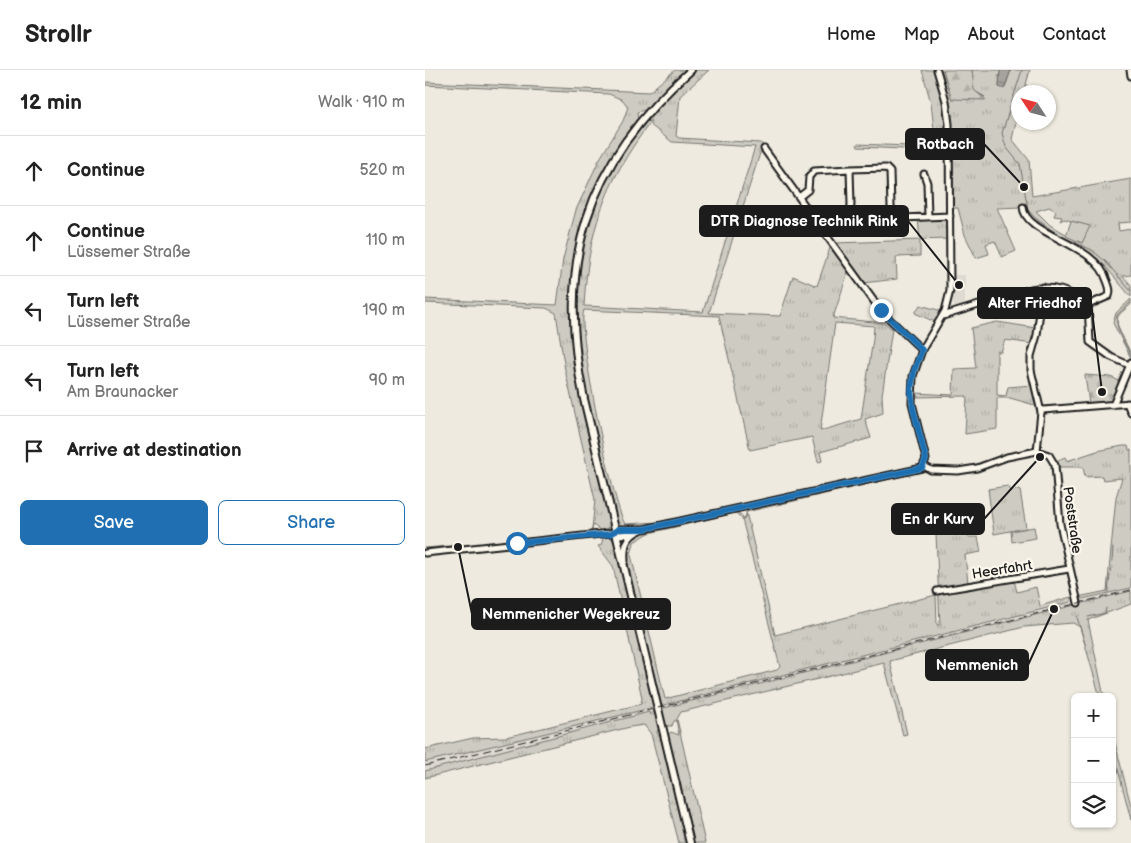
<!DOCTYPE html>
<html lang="en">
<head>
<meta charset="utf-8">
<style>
	body { margin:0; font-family:"Balsamiq Sans",sans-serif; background:#f2f2f2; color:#222 }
	.controls { position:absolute; right:15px; bottom:15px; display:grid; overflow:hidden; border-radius:8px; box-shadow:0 1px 4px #0004 }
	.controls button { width:45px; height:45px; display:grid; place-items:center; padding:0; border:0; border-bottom:1px solid #e0e0e0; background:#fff; color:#222; font:25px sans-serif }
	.compass { position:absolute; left:586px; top:15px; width:45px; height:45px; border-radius:50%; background:#fff; box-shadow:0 1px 4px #0004; rotate:306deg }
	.stop { position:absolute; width:15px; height:15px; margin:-11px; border:4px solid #1f6fb2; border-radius:50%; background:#fff }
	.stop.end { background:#1f6fb2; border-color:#fff; box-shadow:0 1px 5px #0008 }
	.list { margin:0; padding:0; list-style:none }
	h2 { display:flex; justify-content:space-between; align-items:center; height:65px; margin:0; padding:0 20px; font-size:21px }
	h2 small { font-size:16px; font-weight:400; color:#767676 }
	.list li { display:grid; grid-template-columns:32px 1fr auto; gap:15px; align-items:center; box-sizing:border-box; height:70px; padding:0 20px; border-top:1px solid #e0e0e0 }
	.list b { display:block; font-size:19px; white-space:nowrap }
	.list p { margin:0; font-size:16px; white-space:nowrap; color:#767676 }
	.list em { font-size:16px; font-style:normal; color:#767676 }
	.actions { display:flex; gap:10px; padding:15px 20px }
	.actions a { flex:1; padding:11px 0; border:1px solid #1f6fb2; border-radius:8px; text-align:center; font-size:18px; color:#1f6fb2 }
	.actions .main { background:#1f6fb2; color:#fff }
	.icon { flex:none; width:28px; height:28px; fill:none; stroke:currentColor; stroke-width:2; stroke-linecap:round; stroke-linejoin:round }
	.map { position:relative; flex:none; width:706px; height:773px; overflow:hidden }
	header { display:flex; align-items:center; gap:30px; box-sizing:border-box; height:70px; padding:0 25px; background:#fff; border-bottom:1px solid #e0e0e0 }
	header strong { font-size:24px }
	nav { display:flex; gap:28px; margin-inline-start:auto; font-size:18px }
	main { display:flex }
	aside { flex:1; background:#fff }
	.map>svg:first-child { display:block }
</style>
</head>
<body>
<header>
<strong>Strollr</strong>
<nav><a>Home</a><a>Map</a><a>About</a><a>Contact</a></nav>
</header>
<main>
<aside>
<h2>12 min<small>Walk · 910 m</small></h2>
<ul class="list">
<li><svg class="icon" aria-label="ahead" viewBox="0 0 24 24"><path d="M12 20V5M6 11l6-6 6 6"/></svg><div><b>Continue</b></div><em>520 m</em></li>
<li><svg class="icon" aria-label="ahead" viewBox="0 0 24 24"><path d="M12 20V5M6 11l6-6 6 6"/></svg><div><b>Continue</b><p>Lüssemer Straße</p></div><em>110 m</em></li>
<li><svg class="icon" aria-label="left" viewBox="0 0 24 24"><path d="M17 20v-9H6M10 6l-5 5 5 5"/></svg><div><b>Turn left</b><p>Lüssemer Straße</p></div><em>190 m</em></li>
<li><svg class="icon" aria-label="left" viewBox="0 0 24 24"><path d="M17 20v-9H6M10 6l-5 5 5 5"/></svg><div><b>Turn left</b><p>Am Braunacker</p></div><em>90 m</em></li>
<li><svg class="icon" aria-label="arrive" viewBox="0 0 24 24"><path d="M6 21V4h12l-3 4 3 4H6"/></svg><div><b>Arrive at destination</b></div></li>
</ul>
<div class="actions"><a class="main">Save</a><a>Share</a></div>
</aside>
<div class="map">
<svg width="706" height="773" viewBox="0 0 706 773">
	<defs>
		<pattern id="grass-tufts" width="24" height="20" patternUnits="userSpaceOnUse" patternTransform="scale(1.25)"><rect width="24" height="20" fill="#ceccc2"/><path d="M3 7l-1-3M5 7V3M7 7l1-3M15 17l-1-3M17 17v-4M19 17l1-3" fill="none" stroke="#b0afa6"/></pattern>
		<pattern id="forest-firs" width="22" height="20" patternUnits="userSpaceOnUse" patternTransform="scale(1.25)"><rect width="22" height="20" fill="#ceccc2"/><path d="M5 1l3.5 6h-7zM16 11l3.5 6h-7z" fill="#b0afa6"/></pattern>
		<pattern id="cemetery-stones" width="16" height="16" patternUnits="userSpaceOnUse" patternTransform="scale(1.25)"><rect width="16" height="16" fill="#ceccc2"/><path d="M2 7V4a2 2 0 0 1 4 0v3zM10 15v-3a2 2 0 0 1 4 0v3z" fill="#b0afa6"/></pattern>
		<pattern id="water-ripples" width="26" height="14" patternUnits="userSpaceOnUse" patternTransform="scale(1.25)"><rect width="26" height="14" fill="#a6a39d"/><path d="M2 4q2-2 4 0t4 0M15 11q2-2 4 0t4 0" fill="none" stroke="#86847f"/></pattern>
	</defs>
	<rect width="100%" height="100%" fill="#eeeadf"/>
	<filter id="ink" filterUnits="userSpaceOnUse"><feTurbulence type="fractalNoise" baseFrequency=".02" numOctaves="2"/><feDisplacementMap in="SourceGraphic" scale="10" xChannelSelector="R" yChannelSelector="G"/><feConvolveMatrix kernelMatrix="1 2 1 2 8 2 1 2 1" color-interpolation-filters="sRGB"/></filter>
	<g filter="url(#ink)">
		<path fill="#dedad1" d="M 528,205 L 540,205 L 540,236 L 530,239 L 528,234 Z
			M 706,518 L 706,521 L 691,525 L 231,640 L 225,645 L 224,642 L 0,701 L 0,683 L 127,661 L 230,637 Z"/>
		<path fill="url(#grass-tufts)" stroke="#75746f" fill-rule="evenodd" d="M 250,0 L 262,0 L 223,39 L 212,42 L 213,50 C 193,76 179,102 167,132 C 123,245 160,339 185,450 L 184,457 L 176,461 L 168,455 L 166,468 L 0,484 L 0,478 L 36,475 L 37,477 L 154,464 L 164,462 L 167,459 L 170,430 L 140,300 L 131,243 L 121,238 L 0,233 L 0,229 L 132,235 L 138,189 L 151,140 L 174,90 L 198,51 L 203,37 L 198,30 L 184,24 L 0,15 L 0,12 L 224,22 Z
			M 269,0 L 284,0 L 255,26 L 251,66 L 254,68 L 336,73 L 340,78 L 336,80 L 284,243 L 355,246 L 368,206 L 392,216 L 406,175 L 424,199 L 408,248 L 460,253 L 467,259 L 457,325 L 458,343 L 440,349 L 446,368 L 395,382 L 397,391 L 393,392 L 387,367 L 325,380 L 294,246 L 159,240 C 151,258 188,435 200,454 L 233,452 L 397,417 L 399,413 L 398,418 L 227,454 C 214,456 198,462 191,449 L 160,322 L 150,255 L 156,178 L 170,133 L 191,88 L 220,51 L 226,52 L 223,46 ZM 224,54 L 247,72 L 330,77 L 278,242 L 159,236 C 163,162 179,114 224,54 ZM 410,253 L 449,256 L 448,269 L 436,349 L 395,361 Z
			M 497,0 L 510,0 C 519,28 522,52 522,81 L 433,77 L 432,74 L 511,77 L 506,33 Z
			M 516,0 L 518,0 L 521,10 L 560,27 L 548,20 L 547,0 L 575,0 L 574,17 L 580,18 L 586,0 L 605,0 L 599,22 L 594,22 L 593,44 L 587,69 L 604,90 L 607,126 L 706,109 L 706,152 L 693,153 L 694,161 L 706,159 L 706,205 L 698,206 L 706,215 L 706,227 L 680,196 L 665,184 L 633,171 L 597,146 L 596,137 L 572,138 L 591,181 L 577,187 L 570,171 L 561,174 L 564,184 L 551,188 L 540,165 L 533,138 L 528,138 C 528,90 531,47 516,0 ZM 624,137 L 631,141 L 629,146 L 637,147 L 635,151 L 639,149 L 664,156 L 657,173 L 625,155 L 611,141 Z
			M 522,148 L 522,169 L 495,170 L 495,186 L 471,187 L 472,209 L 438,213 L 410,173 L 495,170 L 493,149 Z
			M 706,229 L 706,234 C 702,239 697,241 694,245 C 686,255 706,276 706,288 L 688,253 L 691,243 Z
			M 495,235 L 517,241 L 510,252 L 490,243 Z
			M 572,252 L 611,258 L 608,274 L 580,270 L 576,282 L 572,282 L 572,325 L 581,326 L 583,317 L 608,315 L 613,336 L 585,328 L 572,328 L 572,359 L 540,364 L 542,326 L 490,327 L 490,323 L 528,325 L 529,299 L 551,298 L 546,258 Z
			M 698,376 L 703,376 L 704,380 L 706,380 L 706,518 L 653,530 L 653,527 L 682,521 L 691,427 L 697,408 L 678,410 L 677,406 L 660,407 L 658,397 L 633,397 L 631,391 L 640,387 L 642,391 L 672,381 Z
			M 487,404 L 321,442 L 350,565 L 511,525 L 512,555 L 515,555 L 510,441 L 537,442 L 538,438 L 541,438 L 543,467 L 553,467 L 556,482 L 540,485 L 543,513 L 562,510 L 562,514 L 589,510 L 592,522 L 611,517 L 615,536 L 646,527 L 646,532 L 235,636 L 203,502 L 202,475 L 211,464 L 310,441 L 316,445 L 319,450 L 323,439 ZM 311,443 L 317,449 L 355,597 L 352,600 L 240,629 L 206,485 L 209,472 L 224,463 Z
			M 583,416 L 586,421 L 595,420 L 601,458 L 569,464 L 563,419 Z
			M 179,466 L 186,467 L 190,474 L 230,637 L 0,692 L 0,679 L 48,668 L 81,667 L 216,634 L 217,628 L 188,496 L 173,476 L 176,475 Z
			M 706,521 L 706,534 L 663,550 L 679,627 L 675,627 L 655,557 L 648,553 L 599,557 L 465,591 L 482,664 L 478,665 L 459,593 L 256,642 L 252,649 L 280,773 L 268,773 L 242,667 L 246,662 L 254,665 L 251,650 L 249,651 L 247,656 L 241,656 L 235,639 Z
			M 231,640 L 235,658 L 232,661 L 233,665 L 237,667 L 263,773 L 254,773 L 226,664 L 219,655 L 205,657 L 0,708 L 0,701 L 224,642 L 225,645 Z
			M 687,661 L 706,736 L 706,750 L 687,676 Z"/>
		<path fill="url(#forest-firs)" stroke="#75746f" d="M 518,0 L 547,0 L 549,20 L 561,30 L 527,29 Z"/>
		<path fill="url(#cemetery-stones)" stroke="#75746f" d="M 660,305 L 686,307 L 696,312 L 686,332 L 664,334 Z"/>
		<path fill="#ceccc2" stroke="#75746f" d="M 646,151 L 665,156 L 657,173 L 641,166 Z
			M 609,457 L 611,468 L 587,472 L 586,461 Z"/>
		<path fill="url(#water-ripples)" stroke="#6f6d69" d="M 575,0 L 586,0 L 579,19 L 574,17 Z"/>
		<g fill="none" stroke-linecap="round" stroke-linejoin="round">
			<path stroke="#6f6d69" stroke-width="1" d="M 597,0 L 577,63 L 581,77 L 595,94 L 603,140 L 610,148 L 634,165 L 667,180 L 681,192 L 706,221
				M 706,232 L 692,245 C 690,260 700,272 706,285
				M 687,492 L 688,478
				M 686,502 L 687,496
				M 683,522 L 685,505
				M 653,546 L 652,547 L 660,574
				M 663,547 L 680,543 L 681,538"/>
			<g stroke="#1c1c1c" stroke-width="9">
				<path id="minor" d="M 705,0 L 706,6
					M 339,79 L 456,241 L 497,280
					M 499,104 L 502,113 L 503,147
					M 374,127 L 383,120 L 384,107 L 389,101 L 425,99
					M 598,137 C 600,166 671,172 682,211 C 684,216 686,220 684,226 L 663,235
					M 424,145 L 426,135 L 425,99 L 461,98 L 465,102 L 466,137 L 469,145 L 477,148 L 525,146
					M 663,235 L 665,272 L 686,287 L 704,295
					M 518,246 L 606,219 C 626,215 647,221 663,235
					M 702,333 L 706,343
					M 688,335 L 706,292
					M 616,342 L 606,300 L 606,286 L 612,265 L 618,217
					M 612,381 L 616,342 L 618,340 L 706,333
					M 499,396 L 506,400 L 533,401 L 552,398 L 582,387 L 612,381 L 624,385 L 630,395 L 635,454 L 653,533
					M 191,463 L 195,465 L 207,463
					M 0,483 L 185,463 L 191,463 L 194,459 L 219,459 L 497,398 L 501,389 L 487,333 L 488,306 L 497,280 L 520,241 L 525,221 L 524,54 L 521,31 L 512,0
					M 200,491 C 199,475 201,467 216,460
					M 512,521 L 644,499"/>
			</g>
			<g stroke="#1c1c1c" stroke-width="10">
				<path id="tertiary" d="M 265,773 L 159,329 C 130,193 160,93 266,0"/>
			</g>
			<use href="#minor" stroke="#fbf7ec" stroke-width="5"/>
			<use href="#tertiary" stroke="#fbf7ec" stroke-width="6"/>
			<path stroke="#1c1c1c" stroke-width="1" stroke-dasharray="8 4" stroke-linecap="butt" d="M 0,696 L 706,520"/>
		</g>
	</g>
	<g fill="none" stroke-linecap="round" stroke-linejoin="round" filter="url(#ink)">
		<path stroke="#1f6fb2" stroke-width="6" d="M 92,473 L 185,464 L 194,459 L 219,459 L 497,398 L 501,389 L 488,338 L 486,320 L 489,301 L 497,280 L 456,240"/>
	</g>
	<g text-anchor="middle" stroke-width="4.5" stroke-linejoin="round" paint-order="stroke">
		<g font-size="14" fill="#1c1c1c" stroke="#fbf7ec">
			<text transform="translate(648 450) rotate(82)" y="5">Poststraße</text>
			<text transform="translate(577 499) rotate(-9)" y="5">Heerfahrt</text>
		</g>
	</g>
	<path fill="none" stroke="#1c1c1c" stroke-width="2" d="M599 117L559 74M534 215L483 151M677 322L666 233M615 387L559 449M33 477L47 544M629 539L603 595"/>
	<g fill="#1c1c1c" stroke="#fbf7ec" stroke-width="2">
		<circle cx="599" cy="117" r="5"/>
		<circle cx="534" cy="215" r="5"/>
		<circle cx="677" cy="322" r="5"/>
		<circle cx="615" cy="387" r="5"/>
		<circle cx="33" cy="477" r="5"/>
		<circle cx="629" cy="539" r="5"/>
	</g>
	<g fill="#1c1c1c" stroke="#1c1c1c" stroke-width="2">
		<rect x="481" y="59" width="78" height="30" rx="5"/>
		<rect x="275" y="136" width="208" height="30" rx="5"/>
		<rect x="553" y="218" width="113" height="30" rx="5"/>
		<rect x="467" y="434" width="92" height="30" rx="5"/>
		<rect x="47" y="529" width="198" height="30" rx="5"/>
		<rect x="501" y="580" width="102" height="30" rx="5"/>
	</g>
	<g font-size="15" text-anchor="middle" font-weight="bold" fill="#fff">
		<text x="520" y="79">Rotbach</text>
		<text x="379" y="156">DTR Diagnose Technik Rink</text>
		<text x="610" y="238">Alter Friedhof</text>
		<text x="513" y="454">En dr Kurv</text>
		<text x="146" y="549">Nemmenicher Wegekreuz</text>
		<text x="552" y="600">Nemmenich</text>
	</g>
</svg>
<div class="controls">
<button>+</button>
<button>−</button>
<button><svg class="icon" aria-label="layers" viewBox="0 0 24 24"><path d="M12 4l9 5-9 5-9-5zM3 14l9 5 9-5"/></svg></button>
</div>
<svg class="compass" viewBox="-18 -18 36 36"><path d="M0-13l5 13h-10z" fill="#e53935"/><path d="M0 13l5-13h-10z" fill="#767676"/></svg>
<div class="stop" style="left:92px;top:473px"></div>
<div class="stop end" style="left:456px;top:240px"></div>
</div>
</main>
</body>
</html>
